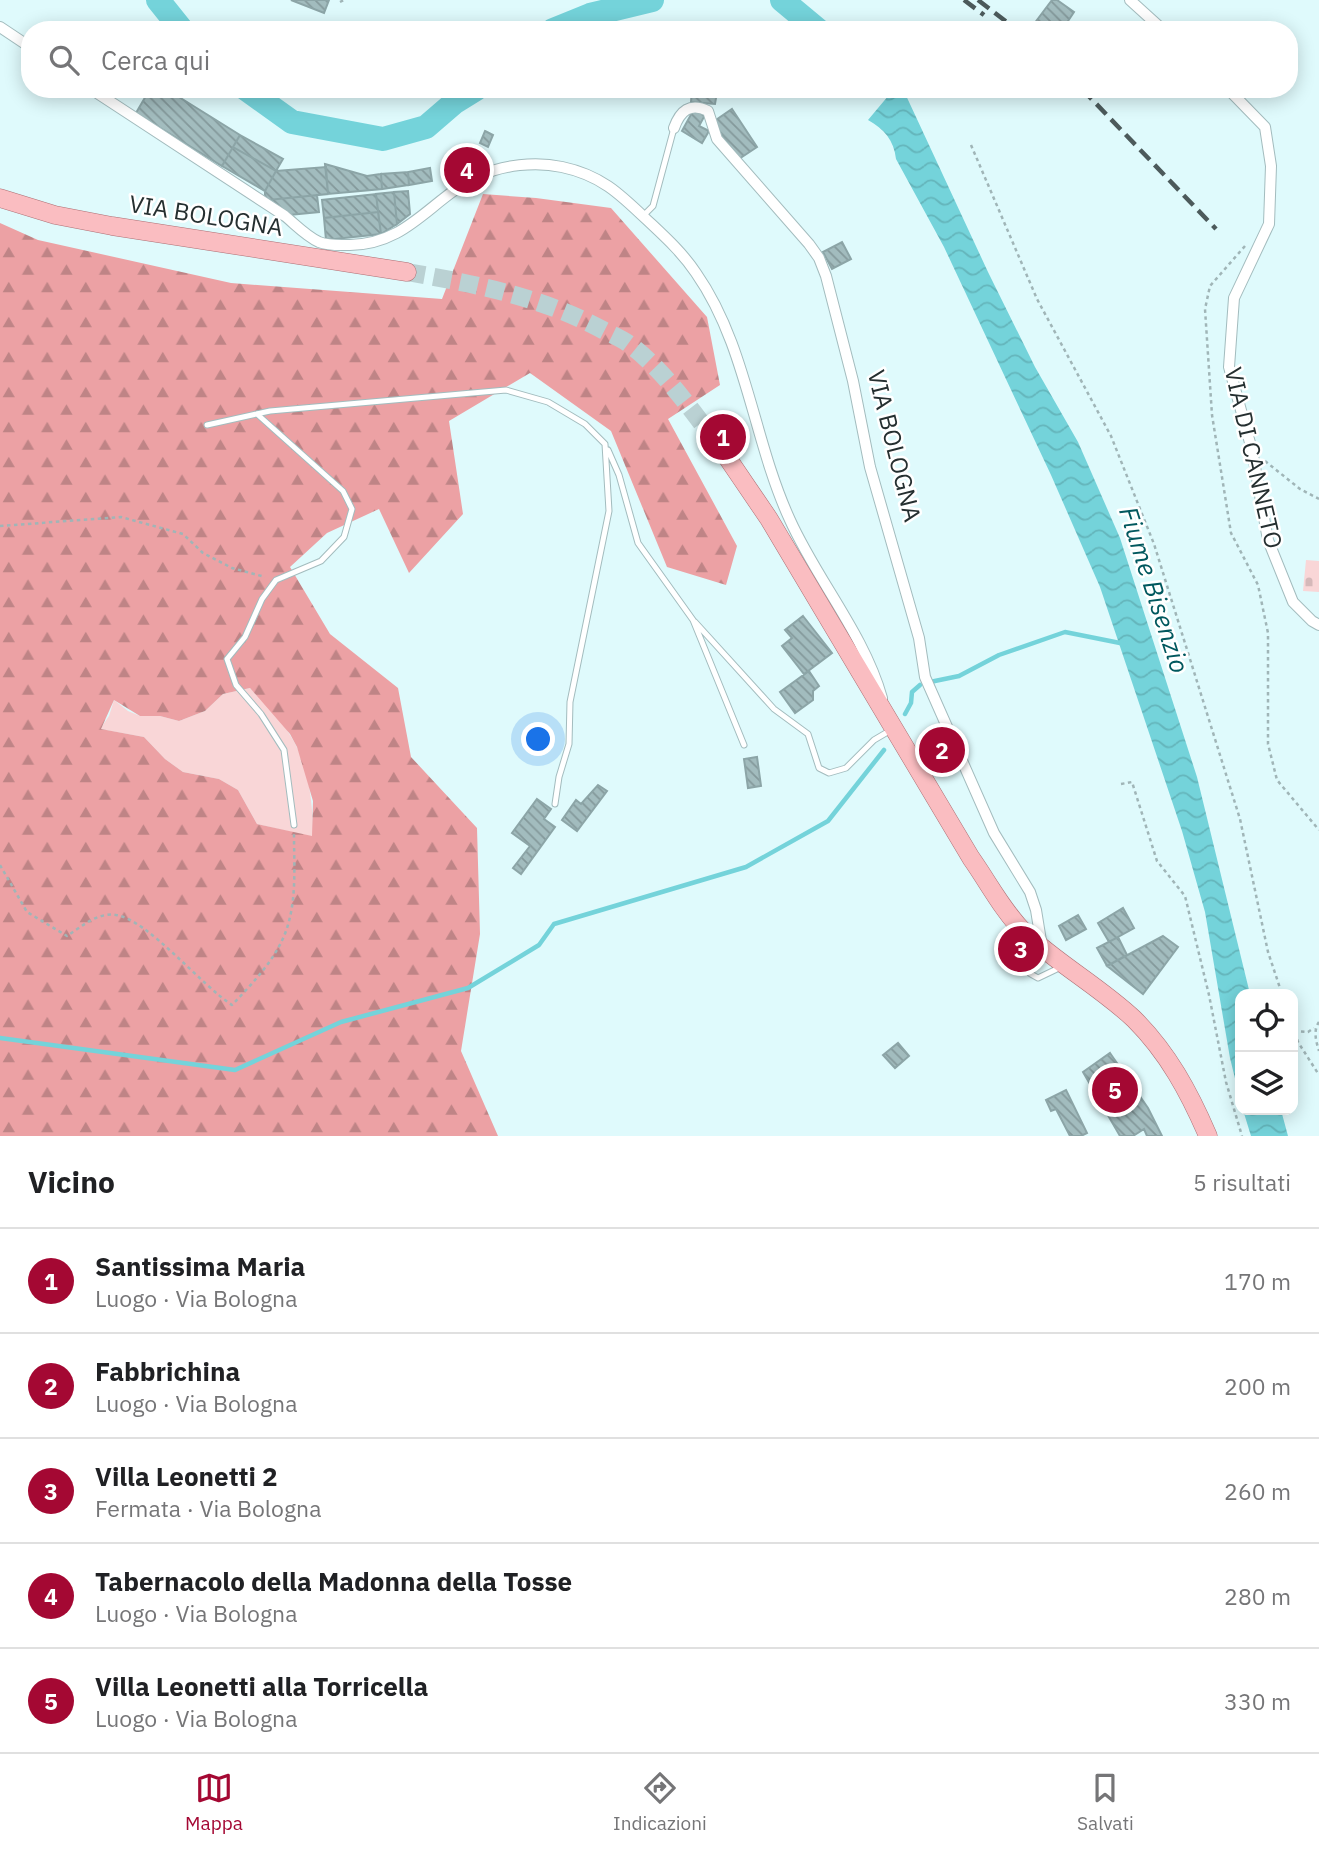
<!DOCTYPE html>
<html lang="it">
<head>
<meta charset="utf-8">
<style>
	body { margin:0; font-family:"IBM Plex Sans",sans-serif; background:#f6f6f6; color:#202124 }
	.controls { position:absolute; right:21px; bottom:21px; display:grid; overflow:hidden; border-radius:14px; box-shadow:0 4px 18px #0003 }
	.controls button { width:63px; height:63px; display:grid; place-items:center; padding:0; border:0; border-bottom:2px solid #e0e0e0; background:#fff; color:#202124; font:35px sans-serif }
	.you { position:absolute; left:539px; top:740px; width:24px; height:24px; margin:-18px; border:5px solid #fff; border-radius:50%; background:#1a73e8; box-shadow:0 0 0 10px #1a73e833 }
	.badge { display:grid; place-items:center; width:46px; height:46px; border-radius:50%; background:#a40833; color:#fff; font-size:23px; font-weight:700 }
	.pin { position:absolute; translate:-50% -50%; border:4px solid #fff; box-shadow:0 2px 7px #0006 }
	.list { margin:0; padding:0; list-style:none }
	h2 { display:flex; justify-content:space-between; align-items:center; height:91px; margin:0; padding:0 28px; font-size:30px }
	h2 small { font-size:23px; font-weight:400; color:#757577 }
	.list li { display:grid; grid-template-columns:46px 1fr auto; gap:21px; align-items:center; box-sizing:border-box; height:105px; padding:0 28px; border-top:2px solid #e0e0e0 }
	.list b { display:block; font-size:26px; white-space:nowrap }
	.list p { margin:0; font-size:23px; white-space:nowrap; color:#757577 }
	.list em { font-size:23px; font-style:normal; color:#757577 }
	.icon { flex:none; width:38px; height:38px; fill:none; stroke:currentColor; stroke-width:2; stroke-linecap:round; stroke-linejoin:round }
	.map { position:relative; flex:none; width:1319px; height:1136px; overflow:hidden }
	.search { position:absolute; background:#fff; box-shadow:0 4px 18px #0003; left:21px; right:21px; top:21px; height:77px; display:flex; align-items:center; gap:18px; box-sizing:border-box; padding:0 24px; border-radius:28px; color:#757577; font-size:26px }
	.sheet { height:616px; background:#fff }
	nav { display:flex; justify-content:space-around; align-items:center; box-sizing:border-box; height:98px; border-top:2px solid #e0e0e0; background:#fff; font-size:19px; color:#757577 }
	nav a { display:grid; justify-items:center; gap:4px }
	nav .on { color:#a40833 }
	.map>svg:first-child { display:block }
</style>
</head>
<body>
<div class="map">
<svg width="1319" height="1136" viewBox="0 0 1319 1136">
	<defs>
		<pattern id="forest-firs" width="22" height="20" patternUnits="userSpaceOnUse" patternTransform="scale(1.75)"><rect width="22" height="20" fill="#eca1a4"/><path d="M5 1l3.5 6h-7zM16 11l3.5 6h-7z" fill="#bf8486"/></pattern>
		<pattern id="cemetery-stones" width="16" height="16" patternUnits="userSpaceOnUse" patternTransform="scale(1.75)"><rect width="16" height="16" fill="#f9d6d7"/><path d="M2 7V4a2 2 0 0 1 4 0v3zM10 15v-3a2 2 0 0 1 4 0v3z" fill="#d5b8b9"/></pattern>
		<pattern id="water-waves" width="16" height="10" patternUnits="userSpaceOnUse" patternTransform="scale(1.75)"><rect width="16" height="10" fill="#74d3da"/><path d="M0 5q4-4 8 0t8 0" fill="none" stroke="#64b5bb"/></pattern>
		<pattern id="building-back-hatch" width="6" height="6" patternUnits="userSpaceOnUse" patternTransform="scale(1.75)"><rect width="6" height="6" fill="#a2bcbe"/><path d="M-1 5l2 2M0 0l6 6M5-1l2 2" fill="none" stroke="#84999b"/></pattern>
	</defs>
	<rect width="100%" height="100%" fill="#dffafc"/>
	<path fill="#f9d6d7" d="M 250,688 C 264,703 280,718 290,735 C 309,764 313,803 313,837 L 257,824 L 238,790 L 219,779 L 183,772 L 165,759 L 144,737 L 100,729 L 109,716 L 114,700 L 128,711 L 140,716 L 160,716 L 179,721 L 205,711 L 223,694 Z"/>
	<path fill="url(#forest-firs)" fill-rule="evenodd" d="M 483,194 L 536,198 L 611,208 L 707,317 L 720,385 L 668,419 L 737,546 L 726,585 L 667,567 L 611,431 L 530,373 L 449,421 L 463,514 L 409,573 L 379,509 L 327,533 L 290,567 L 330,634 L 398,688 L 411,757 L 477,828 L 480,934 L 461,1051 L 498,1136 L 0,1136 L 0,223 L 38,240 L 231,283 L 442,299 ZM 250,688 L 290,734 L 297,747 L 313,801 L 312,836 L 257,824 L 238,790 L 219,779 L 183,772 L 165,759 L 144,737 L 101,729 L 114,700 L 140,716 L 160,716 L 179,721 L 205,711 L 223,694 Z"/>
	<path fill="url(#cemetery-stones)" d="M 1306,560 L 1319,561 L 1319,592 L 1303,591 Z"/>
	<path fill="url(#water-waves)" d="M 894,89 L 903,89 L 988,272 L 1035,367 L 1078,442 L 1120,538 L 1197,777 L 1250,994 L 1240,994 L 1240,1099 L 1230,1058 L 1205,912 L 1182,831 L 1100,587 L 1051,475 L 944,247 L 896,159 C 894,140 884,129 868,120 Z
		M 1243,1110 L 1281,1110 L 1288,1136 L 1251,1136 Z"/>
	<g fill="none" stroke-linecap="round" stroke-linejoin="round">
		<path stroke="#74d3da" stroke-width="4.5" d="M 930,682 L 959,676 L 999,655 L 1065,632 L 1125,644
			M 905,714 L 911,703 L 912,692 L 920,685
			M 0,1038 L 235,1070 L 341,1022 L 468,988 L 539,945 L 554,924 L 746,867 L 828,821 L 884,750"/>
		<path stroke="#74d3da" stroke-width="24" d="M 158,0 L 182,30
			M 782,0 L 818,30
			M 553,30 L 590,15 L 652,0
			M 246,89 L 292,122 L 383,139 L 426,127 L 455,102 L 476,89"/>
	</g>
	<path fill="url(#building-back-hatch)" stroke="#8ca5a7" stroke-width="2" d="M 291,0 L 329,0 L 324,13 Z
		M 1052,0 L 1057,0 L 1074,12 L 1062,30 L 1042,30 L 1034,24 Z
		M 150,89 L 166,89 L 240,135 L 222,166 L 136,113 Z
		M 692,89 L 731,89 L 731,93 L 717,92 L 715,104 L 691,102 Z
		M 694,109 L 705,115 L 699,126 L 709,131 L 702,143 L 682,131 Z
		M 732,109 L 757,147 L 739,159 L 713,122 Z
		M 485,131 L 493,135 L 488,147 L 480,143 Z
		M 240,135 L 283,159 L 276,171 L 233,147 Z
		M 233,147 L 276,171 L 265,191 L 222,166 Z
		M 325,164 L 367,176 L 381,174 L 382,189 L 328,194 Z
		M 326,167 L 328,194 L 268,200 L 265,195 L 265,191 L 276,171 Z
		M 430,168 L 432,181 L 409,185 L 408,172 Z
		M 408,172 L 409,185 L 382,189 L 381,174 Z
		M 408,191 L 410,214 L 397,224 L 394,192 Z
		M 394,192 L 397,224 L 381,234 L 376,194 Z
		M 376,194 L 378,212 L 324,218 L 322,200 Z
		M 317,195 L 319,212 L 289,215 L 268,200 Z
		M 378,212 L 381,234 L 326,240 L 324,218 Z
		M 842,242 L 851,259 L 832,269 L 823,252 Z
		M 803,616 L 832,653 L 804,674 L 782,646 L 792,638 L 785,630 Z
		M 809,671 L 819,686 L 813,691 L 813,700 L 795,713 L 780,692 Z
		M 757,757 L 761,786 L 748,788 L 744,759 Z
		M 598,785 L 607,791 L 577,831 L 562,820 L 576,800 L 581,804 Z
		M 537,799 L 551,809 L 544,819 L 555,827 L 521,874 L 513,868 L 530,846 L 512,833 Z
		M 1123,908 L 1134,928 L 1109,942 L 1098,923 Z
		M 1078,915 L 1086,929 L 1066,940 L 1059,926 Z
		M 1163,936 L 1178,947 L 1143,994 L 1107,966 Z
		M 1118,937 L 1127,955 L 1107,966 L 1097,948 Z
		M 898,1043 L 909,1056 L 895,1068 L 883,1055 Z
		M 1110,1053 L 1148,1108 L 1162,1136 L 1147,1136 L 1144,1129 L 1133,1136 L 1120,1136 L 1083,1072 Z
		M 1066,1090 L 1087,1133 L 1081,1136 L 1070,1136 L 1056,1109 L 1051,1111 L 1046,1100 Z"/>
	<g fill="none" stroke-linecap="round" stroke-linejoin="round">
		<path stroke="#bad1d3" stroke-width="18" stroke-dasharray="18 9" stroke-linecap="butt" d="M 407,272 C 474,284 539,296 601,329 C 610,334 621,338 629,344 C 664,370 690,409 718,444"/>
		<g stroke="#a3bcbe" stroke-width="7">
			<path id="service" d="M 643,216 L 653,206 L 674,128
				M 257,414 L 343,491 L 352,509 L 344,537 L 321,561 L 276,580 L 262,599 L 245,637 L 227,659 L 236,685 L 261,714 L 284,750 L 294,825
				M 207,425 L 270,411 L 506,390 L 548,402 L 585,424 L 605,444 L 609,511 L 570,702 L 569,744 L 559,777 L 555,804
				M 608,450 L 619,475 L 638,543 L 693,620 L 744,745
				M 695,622 L 774,709 L 808,734 L 819,768 L 829,773 L 846,768 L 874,740 L 891,730
				M 1022,934 C 1013,955 1017,968 1038,978 L 1061,967"/>
		</g>
		<g stroke="#a3bcbe" stroke-width="12">
			<path id="minor" d="M 1130,0 L 1163,30
				M 0,27 L 30,47
				M 91,89 L 285,216 C 296,225 306,236 319,242 C 329,246 340,245 350,245 C 409,244 431,198 479,176 C 503,165 535,161 562,167 C 600,175 619,193 646,219 C 664,236 682,252 696,273 C 747,346 753,440 790,520 C 817,580 864,634 882,698
				M 1228,89 L 1265,127 L 1271,166 L 1269,224 L 1234,298 L 1229,367 L 1252,450 L 1268,540 L 1293,602 L 1312,621 L 1319,625
				M 674,128 C 680,111 690,102 708,111 L 717,139 L 809,244 L 819,258 L 826,276 L 853,381 L 870,467 L 919,638 L 925,677 L 994,833 L 1030,892 L 1036,910 L 1042,947"/>
		</g>
		<g stroke="#ad6f74" stroke-width="19">
			<path id="primary" d="M 0,198 L 55,215 L 112,226 L 407,272
				M 718,444 L 769,519 L 971,858 C 988,882 1003,911 1024,932 C 1058,964 1100,987 1134,1019 C 1168,1053 1189,1092 1208,1136"/>
		</g>
		<path stroke="#a0b5b7" stroke-width="2.5" stroke-dasharray="3.5 3.5" stroke-linecap="butt" d="M 340,2 L 344,0
			M 971,145 L 1037,299 L 1111,436 L 1154,544 L 1240,819 L 1268,952 L 1282,994
			M 1245,246 L 1210,286 L 1205,309 L 1212,415 L 1231,533 L 1258,585 L 1268,633 L 1268,744 L 1277,780 L 1319,830
			M 1265,461 L 1300,489 L 1319,499
			M 0,526 L 121,517 L 183,534 L 203,553 L 232,568 L 265,577
			M 1121,784 L 1132,782 L 1157,861 L 1185,896 L 1209,995 L 1226,1082 L 1242,1136
			M 0,865 L 27,912 L 67,936 C 81,927 97,912 116,915 C 147,919 201,985 232,1005 C 252,984 276,959 286,931 C 297,900 294,866 294,834
			M 1319,1022 C 1313,1031 1316,1041 1319,1051
			M 1293,1026 L 1298,1042 L 1319,1075
			M 1294,1031 L 1308,1032 L 1314,1028"/>
		<use href="#service" stroke="#fff" stroke-width="5"/>
		<use href="#minor" stroke="#fff" stroke-width="10"/>
		<use href="#primary" stroke="#fabdc1" stroke-width="18"/>
		<path stroke="#4c5a5b" stroke-width="4.5" stroke-dasharray="14 7" stroke-linecap="butt" d="M 964,0 L 984,15
			M 978,0 L 1017,30
			M 1082,89 L 1216,229"/>
	</g>
	<g text-anchor="middle" stroke-width="5" stroke-linejoin="round" paint-order="stroke">
		<g font-size="24" fill="#252f30" stroke="#fff">
			<text transform="translate(206 216) rotate(9)" y="8">VIA BOLOGNA</text>
			<text transform="translate(894 446) rotate(76)" y="8">VIA BOLOGNA</text>
			<text transform="translate(1253 458) rotate(77)" y="8">VIA DI CANNETO</text>
		</g>
		<g font-size="26" font-style="italic" fill="#00585e" stroke="#fff">
			<text transform="translate(1154 590) rotate(72)" y="9">Fiume Bisenzio</text>
		</g>
	</g>
</svg>
<div class="controls">
<button><svg class="icon" aria-label="locate" viewBox="0 0 24 24"><circle cx="12" cy="12" r="6"/><path d="M12 2v4M12 18v4M2 12h4M18 12h4"/></svg></button>
<button><svg class="icon" aria-label="layers" viewBox="0 0 24 24"><path d="M12 4l9 5-9 5-9-5zM3 14l9 5 9-5"/></svg></button>
</div>
<div class="you"></div>
<div class="pin badge" style="left:723px;top:437px">1</div>
<div class="pin badge" style="left:942px;top:750px">2</div>
<div class="pin badge" style="left:1021px;top:949px">3</div>
<div class="pin badge" style="left:467px;top:170px">4</div>
<div class="pin badge" style="left:1115px;top:1090px">5</div>
<div class="search"><svg class="icon" aria-label="search" viewBox="0 0 24 24"><circle cx="10" cy="10" r="6"/><path d="M15 15l6 6"/></svg>Cerca qui</div>
</div>
<section class="sheet">
<h2>Vicino<small>5 risultati</small></h2>
<ul class="list">
<li><span class="badge">1</span><div><b>Santissima Maria</b><p>Luogo · Via Bologna</p></div><em>170 m</em></li>
<li><span class="badge">2</span><div><b>Fabbrichina</b><p>Luogo · Via Bologna</p></div><em>200 m</em></li>
<li><span class="badge">3</span><div><b>Villa Leonetti 2</b><p>Fermata · Via Bologna</p></div><em>260 m</em></li>
<li><span class="badge">4</span><div><b>Tabernacolo della Madonna della Tosse</b><p>Luogo · Via Bologna</p></div><em>280 m</em></li>
<li><span class="badge">5</span><div><b>Villa Leonetti alla Torricella</b><p>Luogo · Via Bologna</p></div><em>330 m</em></li>
</ul>
</section>
<nav>
<a class="on"><svg class="icon" aria-label="map" viewBox="0 0 24 24"><path d="M3 6l6-2 6 2 6-2v14l-6 2-6-2-6 2zM9 4v14M15 6v14"/></svg>Mappa</a>
<a><svg class="icon" aria-label="directions" viewBox="0 0 24 24"><path d="M12 3l9 9-9 9-9-9zM9 14v-3h6M13 9l2 2-2 2"/></svg>Indicazioni</a>
<a><svg class="icon" aria-label="saved" viewBox="0 0 24 24"><path d="M7 4h10v16l-5-4-5 4z"/></svg>Salvati</a>
</nav>
</body>
</html>
